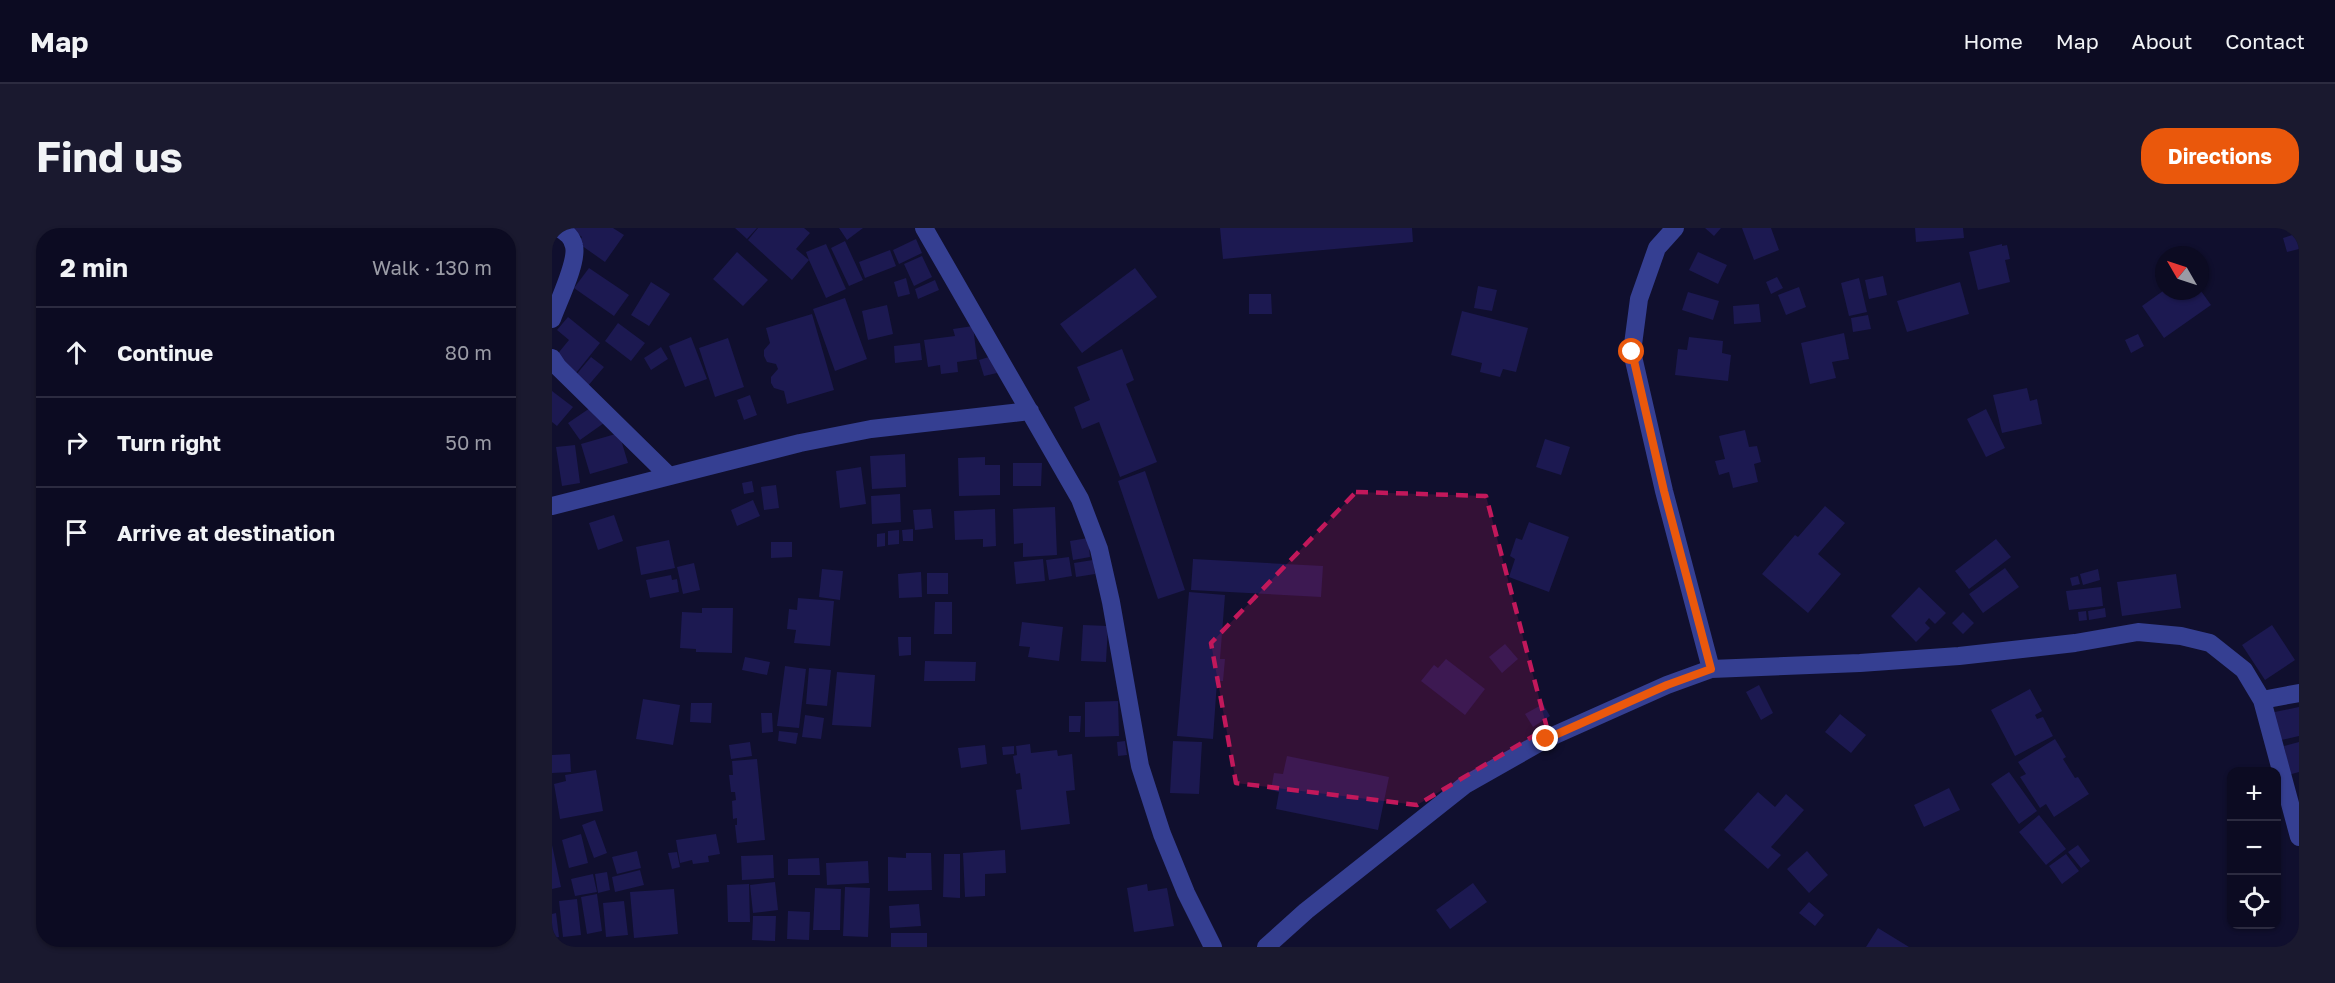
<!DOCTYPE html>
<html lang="en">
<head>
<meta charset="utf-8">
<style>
	body { margin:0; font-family:"Golos Text",sans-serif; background:#1a192f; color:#f1f3f6 }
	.controls { position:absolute; right:18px; bottom:18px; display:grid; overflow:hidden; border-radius:12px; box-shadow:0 2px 4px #0004 }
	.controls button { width:54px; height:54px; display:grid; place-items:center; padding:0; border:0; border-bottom:2px solid #2c2b40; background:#0c0b22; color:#f1f3f6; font:30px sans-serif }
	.compass { position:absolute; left:1603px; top:18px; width:54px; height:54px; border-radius:50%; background:#0c0b22; box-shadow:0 2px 4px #0004; rotate:309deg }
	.stop { position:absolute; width:18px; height:18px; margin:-14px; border:4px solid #ea580c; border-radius:50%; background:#fff }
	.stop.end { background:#ea580c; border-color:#fff; box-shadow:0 2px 6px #0008 }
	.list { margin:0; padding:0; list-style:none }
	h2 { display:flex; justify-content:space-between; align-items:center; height:78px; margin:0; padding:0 24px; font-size:26px }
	h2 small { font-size:20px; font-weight:400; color:#9a9ba5 }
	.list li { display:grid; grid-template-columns:39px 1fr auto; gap:18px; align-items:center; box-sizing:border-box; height:90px; padding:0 24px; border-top:2px solid #2c2b40 }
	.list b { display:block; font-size:22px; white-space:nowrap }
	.list em { font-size:20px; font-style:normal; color:#9a9ba5 }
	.icon { flex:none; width:33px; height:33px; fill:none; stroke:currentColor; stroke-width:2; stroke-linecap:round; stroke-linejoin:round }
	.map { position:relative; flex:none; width:1747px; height:719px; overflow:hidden; border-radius:24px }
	header { display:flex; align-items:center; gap:36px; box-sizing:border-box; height:84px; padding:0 30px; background:#0c0b22; border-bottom:2px solid #2c2b40 }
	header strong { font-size:28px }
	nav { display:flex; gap:33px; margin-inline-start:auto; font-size:21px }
	.intro { display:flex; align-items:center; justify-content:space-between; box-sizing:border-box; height:144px; padding:0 36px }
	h1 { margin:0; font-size:42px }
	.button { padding:15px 27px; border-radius:24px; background:#ea580c; color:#fff; font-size:21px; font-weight:700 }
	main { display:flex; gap:36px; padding:0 36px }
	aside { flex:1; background:#0c0b22; border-radius:24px; box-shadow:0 2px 4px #0004 }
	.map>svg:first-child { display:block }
</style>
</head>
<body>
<header>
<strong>Map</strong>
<nav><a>Home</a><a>Map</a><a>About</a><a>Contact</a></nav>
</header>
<div class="intro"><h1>Find us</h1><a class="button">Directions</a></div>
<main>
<aside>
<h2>2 min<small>Walk · 130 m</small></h2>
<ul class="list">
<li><svg class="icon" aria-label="ahead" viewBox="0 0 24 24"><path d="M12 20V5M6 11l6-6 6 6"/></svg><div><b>Continue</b></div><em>80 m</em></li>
<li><svg class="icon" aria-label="right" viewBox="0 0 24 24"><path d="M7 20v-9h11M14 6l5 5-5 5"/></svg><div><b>Turn right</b></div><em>50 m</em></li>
<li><svg class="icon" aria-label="arrive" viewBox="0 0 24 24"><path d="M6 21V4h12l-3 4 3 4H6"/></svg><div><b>Arrive at destination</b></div></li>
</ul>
</aside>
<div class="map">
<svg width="1747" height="719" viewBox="0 0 1747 719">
	<rect width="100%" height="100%" fill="#100f2e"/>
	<path fill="#1c1951" d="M 18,0 L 61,0 L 72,7 L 53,34 L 26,15 L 30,9 Z
		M 183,0 L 205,0 L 195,11 Z
		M 206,0 L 252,0 L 258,5 L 244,21 L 257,32 L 254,24 L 274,16 L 294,61 L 274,70 L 257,32 L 240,52 L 196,12 Z
		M 287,0 L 311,0 L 295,12 Z
		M 668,0 L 860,0 L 861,14 L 671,31 Z
		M 1153,0 L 1169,0 L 1162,8 Z
		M 1190,0 L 1219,0 L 1227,22 L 1202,32 Z
		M 1363,0 L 1411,0 L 1412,10 L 1364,14 Z
		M 1747,5 L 1747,21 L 1735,24 L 1731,10 Z
		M 364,11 L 370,25 L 347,36 L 341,22 Z
		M 293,13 L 311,52 L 297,58 L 279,20 Z
		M 1450,16 L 1450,18 L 1455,17 L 1458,31 L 1453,32 L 1458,54 L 1426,62 L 1417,24 Z
		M 338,22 L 344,38 L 313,50 L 307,34 Z
		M 185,24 L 216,52 L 191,78 L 161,51 Z
		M 1146,24 L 1175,37 L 1166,56 L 1137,42 Z
		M 370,28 L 380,49 L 362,58 L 352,36 Z
		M 37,40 L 77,67 L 62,88 L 22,60 Z
		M 583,40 L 605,69 L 530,125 L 508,96 Z
		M 1331,48 L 1335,67 L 1317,71 L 1313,52 Z
		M 1225,49 L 1231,60 L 1219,66 L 1214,54 Z
		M 354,50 L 358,66 L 346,69 L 342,54 Z
		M 1307,50 L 1315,84 L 1297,88 L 1289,55 Z
		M 383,52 L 387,62 L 366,71 L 363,61 Z
		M 99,54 L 118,66 L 97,98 L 79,87 Z
		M 1408,54 L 1417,86 L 1355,104 L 1345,73 Z
		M 926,58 L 945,62 L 940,83 L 922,80 Z
		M 1247,59 L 1254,79 L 1234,87 L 1226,67 Z
		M 1611,63 L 1649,63 L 1659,77 L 1612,110 L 1590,78 Z
		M 1136,64 L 1167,73 L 1161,92 L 1130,82 Z
		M 697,66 L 719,66 L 720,86 L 697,86 Z
		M 293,70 L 315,131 L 283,143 L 261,81 Z
		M 1207,76 L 1209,94 L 1182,96 L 1181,78 Z
		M 335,77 L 341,106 L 316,112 L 310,83 Z
		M 910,83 L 976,100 L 964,144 L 951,141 L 948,149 L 928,144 L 930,135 L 899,127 Z
		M 260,86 L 282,162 L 235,176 L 232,163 L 222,160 L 219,155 L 219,149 L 226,141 L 224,136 L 215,134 L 212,128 L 212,122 L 218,115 L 214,100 Z
		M 1316,87 L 1319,101 L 1301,104 L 1299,90 Z
		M 16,89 L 48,115 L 24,145 L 3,129 L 17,112 L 5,102 Z
		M 66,95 L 93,115 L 79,133 L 53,113 Z
		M 421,98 L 425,131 L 405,134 L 406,144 L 389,146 L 388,137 L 376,139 L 372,112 L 403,108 L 401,101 Z
		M 1292,105 L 1297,131 L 1280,134 L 1284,150 L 1258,156 L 1249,115 Z
		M 1586,106 L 1592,118 L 1579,125 L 1573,112 Z
		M 139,109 L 155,151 L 133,159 L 117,118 Z
		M 1137,109 L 1171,113 L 1170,125 L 1179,127 L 1176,153 L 1123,147 L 1126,121 L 1135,122 Z
		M 176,110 L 192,159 L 163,169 L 147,120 Z
		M 368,115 L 370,132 L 343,135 L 342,118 Z
		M 109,119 L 116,131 L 99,142 L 92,130 Z
		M 570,121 L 582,152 L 574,156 L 605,234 L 568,249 L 547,194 L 530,201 L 522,179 L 538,172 L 525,139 Z
		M 440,128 L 445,145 L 432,148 L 427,132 Z
		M 39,129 L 52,139 L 35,159 L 23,148 Z
		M 1475,160 L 1478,173 L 1485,171 L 1490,196 L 1450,205 L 1441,167 Z
		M 0,163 L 21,179 L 5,198 L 0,194 Z
		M 198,167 L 205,187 L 192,192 L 185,172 Z
		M 41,178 L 52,195 L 28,212 L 16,195 Z
		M 1434,181 L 1453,220 L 1434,229 L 1415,191 Z
		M 1193,202 L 1197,219 L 1205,218 L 1209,234 L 1202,236 L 1206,254 L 1181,260 L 1177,244 L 1167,247 L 1163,233 L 1173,231 L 1167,208 Z
		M 67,205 L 76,235 L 38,246 L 29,216 Z
		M 993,211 L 1018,219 L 1009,247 L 984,239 Z
		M 23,217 L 28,255 L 10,258 L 4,219 Z
		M 353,226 L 354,259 L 320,261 L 318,228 Z
		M 433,229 L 433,237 L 448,237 L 448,267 L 407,268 L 406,230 Z
		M 461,235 L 490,235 L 489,258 L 461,258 Z
		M 309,239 L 314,276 L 288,280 L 284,243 Z
		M 593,243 L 633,362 L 606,371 L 566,253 Z
		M 200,253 L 202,264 L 192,266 L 190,255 Z
		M 224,257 L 227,280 L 212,282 L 209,259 Z
		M 348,266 L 349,294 L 320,296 L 319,268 Z
		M 201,272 L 208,288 L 185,298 L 179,282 Z
		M 1273,278 L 1293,295 L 1266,326 L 1289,346 L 1256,385 L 1210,346 L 1243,307 L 1246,309 Z
		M 503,279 L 505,327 L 471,329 L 471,315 L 462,316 L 461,281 Z
		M 379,281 L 381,300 L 363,302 L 361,282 Z
		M 443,281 L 444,318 L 431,319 L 431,311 L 403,312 L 402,283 Z
		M 62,287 L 71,313 L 46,322 L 37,295 Z
		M 977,294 L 1017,309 L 997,364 L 957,349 L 963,331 L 958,328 L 964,310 L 970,312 Z
		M 361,301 L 361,313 L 351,313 L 350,302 Z
		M 347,302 L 347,316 L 336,317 L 336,303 Z
		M 333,305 L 333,318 L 325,319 L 325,306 Z
		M 536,310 L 538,329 L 521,332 L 518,313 Z
		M 1444,311 L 1459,329 L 1417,361 L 1403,343 Z
		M 117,312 L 123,340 L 89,347 L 84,319 Z
		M 219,314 L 240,314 L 240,329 L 219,330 Z
		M 517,329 L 520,348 L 497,352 L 494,332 Z
		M 491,331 L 493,353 L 464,356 L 462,334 Z
		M 641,331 L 771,338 L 769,369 L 639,362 Z
		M 541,332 L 543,346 L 524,349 L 522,335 Z
		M 142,335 L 148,362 L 131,366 L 125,339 Z
		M 1453,340 L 1467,359 L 1431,385 L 1417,366 Z
		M 270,341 L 291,343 L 288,372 L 267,369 Z
		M 1546,341 L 1548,352 L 1531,357 L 1528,346 Z
		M 369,344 L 370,369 L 347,370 L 346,346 Z
		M 375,345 L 396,345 L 396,366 L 375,366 Z
		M 1624,346 L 1629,380 L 1570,388 L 1565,354 Z
		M 119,347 L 120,352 L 125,351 L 127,364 L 98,370 L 94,352 Z
		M 1526,348 L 1528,356 L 1520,358 L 1518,350 Z
		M 1367,359 L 1394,385 L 1383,396 L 1377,390 L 1373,395 L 1378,400 L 1364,414 L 1339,388 Z
		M 1549,359 L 1551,378 L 1517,382 L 1514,363 Z
		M 637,364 L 673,367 L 668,431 L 673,431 L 671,453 L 665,453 L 661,511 L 625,508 Z
		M 246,370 L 282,373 L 278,418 L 242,415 L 244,402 L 235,401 L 237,381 L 245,382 Z
		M 383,374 L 400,374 L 400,406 L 382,406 Z
		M 150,380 L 181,380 L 180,425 L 144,424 L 144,421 L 128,420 L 130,384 L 150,385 Z
		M 1553,380 L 1554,389 L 1537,392 L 1536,383 Z
		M 1534,383 L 1535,392 L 1527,393 L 1526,384 Z
		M 1411,384 L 1422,395 L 1411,406 L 1400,395 Z
		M 470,394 L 511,399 L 507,433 L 476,429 L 478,419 L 467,418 Z
		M 531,397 L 556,398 L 554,434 L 529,433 Z
		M 1720,397 L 1743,432 L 1713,452 L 1690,417 Z
		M 346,409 L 359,409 L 359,427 L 347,428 Z
		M 953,416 L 966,431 L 950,445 L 937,429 Z
		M 193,429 L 218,434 L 215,447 L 190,442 Z
		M 894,431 L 933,461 L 913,487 L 869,453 L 882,437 L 886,440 Z
		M 373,433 L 424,434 L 423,453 L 372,453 Z
		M 233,438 L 254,441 L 247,500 L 225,498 Z
		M 257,440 L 279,442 L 275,478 L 254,476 Z
		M 285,444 L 323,447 L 319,499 L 280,497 Z
		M 1207,457 L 1221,485 L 1209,492 L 1194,464 Z
		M 1478,461 L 1490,483 L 1483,487 L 1485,491 L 1491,489 L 1501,508 L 1463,528 L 1439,482 Z
		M 91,471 L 128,477 L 121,517 L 84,511 Z
		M 566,473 L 567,508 L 533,509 L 533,474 Z
		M 139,475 L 160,475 L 159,495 L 138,494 Z
		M 991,476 L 998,488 L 981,499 L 973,486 Z
		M 1747,479 L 1747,508 L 1725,513 L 1718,485 Z
		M 209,485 L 220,485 L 221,504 L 210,505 Z
		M 1288,486 L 1314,507 L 1299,525 L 1273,504 Z
		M 253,487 L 272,490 L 269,511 L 250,509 Z
		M 517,488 L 529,488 L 528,504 L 517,504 Z
		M 227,503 L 246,505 L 244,516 L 226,513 Z
		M 1503,511 L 1514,529 L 1511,531 L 1523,550 L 1526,549 L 1537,566 L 1502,589 L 1494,576 L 1488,580 L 1468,549 L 1474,546 L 1466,534 Z
		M 573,513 L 575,527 L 566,528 L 565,514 Z
		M 621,513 L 650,514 L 647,566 L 618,565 Z
		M 198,514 L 200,528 L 179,531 L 177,517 Z
		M 1747,514 L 1747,544 L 1736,547 L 1731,528 L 1734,527 L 1732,518 Z
		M 478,516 L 479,525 L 505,522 L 506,528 L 520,526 L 523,562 L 514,563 L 518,596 L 469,602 L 464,562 L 470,561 L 468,545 L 464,546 L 461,528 L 465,527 L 464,518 Z
		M 433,517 L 435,536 L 409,540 L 406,520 Z
		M 462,518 L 462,526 L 451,527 L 450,519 Z
		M 18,526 L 19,544 L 0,545 L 0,527 Z
		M 735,528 L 837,549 L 826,602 L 724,581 L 727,564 L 719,562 L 722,545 L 731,546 Z
		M 205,531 L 213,612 L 185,615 L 183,597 L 185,597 L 185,590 L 181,591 L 180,573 L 184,572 L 183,564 L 179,564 L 177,547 L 181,547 L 180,533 Z
		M 44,542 L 51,583 L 8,591 L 2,556 L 14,553 L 13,547 Z
		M 1457,544 L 1485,583 L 1467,596 L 1439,556 Z
		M 1397,560 L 1408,582 L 1372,599 L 1362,577 Z
		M 1206,564 L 1223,579 L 1234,566 L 1252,582 L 1219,619 L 1229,627 L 1216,641 L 1172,602 Z
		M 1487,587 L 1514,621 L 1494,637 L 1467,604 Z
		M 43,592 L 55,625 L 42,630 L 30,597 Z
		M 29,606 L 36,635 L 17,640 L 10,612 Z
		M 164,606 L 168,626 L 156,628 L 157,634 L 141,636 L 140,632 L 128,635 L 124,612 Z
		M 0,617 L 9,659 L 0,661 Z
		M 1526,617 L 1538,633 L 1529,640 L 1516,624 Z
		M 453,622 L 454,645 L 433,646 L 433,668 L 413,669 L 411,625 Z
		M 85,623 L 89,640 L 65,646 L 60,629 Z
		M 1255,623 L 1276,647 L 1257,665 L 1235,641 Z
		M 125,624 L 128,639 L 120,641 L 116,625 Z
		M 354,625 L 379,625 L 380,662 L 336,663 L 336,629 L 354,630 Z
		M 392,626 L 408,626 L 408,670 L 391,669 Z
		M 1514,626 L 1527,643 L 1510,656 L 1497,638 Z
		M 221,627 L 222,650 L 190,652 L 189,628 Z
		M 267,630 L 268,647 L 236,647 L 236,631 Z
		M 316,633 L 317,655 L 275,657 L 274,635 Z
		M 88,642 L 92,657 L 63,664 L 60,649 Z
		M 55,644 L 58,662 L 46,665 L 43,646 Z
		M 41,646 L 45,664 L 23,668 L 19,651 Z
		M 223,654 L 226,682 L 201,685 L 198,657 Z
		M 921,655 L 935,674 L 898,701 L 884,682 Z
		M 197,656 L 198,694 L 176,694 L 175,657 Z
		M 595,656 L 596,663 L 615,660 L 622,698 L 582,704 L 575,660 Z
		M 293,659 L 318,660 L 316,709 L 291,708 Z
		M 263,660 L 289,661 L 288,702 L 261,702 Z
		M 122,661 L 126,706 L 82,710 L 78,664 Z
		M 45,666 L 50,703 L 35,706 L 29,669 Z
		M 25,671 L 29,707 L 11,709 L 7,673 Z
		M 72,673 L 76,707 L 54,709 L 51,675 Z
		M 1257,674 L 1272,687 L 1263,698 L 1247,685 Z
		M 367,676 L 369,698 L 338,700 L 337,678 Z
		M 236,683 L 258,684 L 257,712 L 235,711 Z
		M 4,685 L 7,709 L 0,710 L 0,686 Z
		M 201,688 L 224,688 L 223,713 L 200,712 Z
		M 1326,700 L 1357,719 L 1314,719 Z
		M 339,705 L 375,705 L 375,719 L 339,719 Z"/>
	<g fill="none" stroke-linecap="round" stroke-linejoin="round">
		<path stroke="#353f92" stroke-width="18" d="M 372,0 L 528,271 L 547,321 L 559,374 L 588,538 L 610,606 L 634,665 L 661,719
			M 1123,0 L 1105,20 L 1087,71 L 1080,124 L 1112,263 L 1159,441
			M 0,91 C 6,74 26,34 22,18 C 20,9 15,5 7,0
			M 0,130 L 6,139 L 117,248
			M 0,278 L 248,215 L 319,201 L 478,183
			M 1710,472 L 1747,465
			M 714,719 L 754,683 L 913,557 L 994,511 L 1115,457 L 1159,441 L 1308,435 L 1407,428 L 1523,415 L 1586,404 L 1629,408 L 1658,415 L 1692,442 L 1710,472 L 1747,609"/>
	</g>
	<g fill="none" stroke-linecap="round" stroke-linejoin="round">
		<path stroke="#ea580c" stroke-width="8" d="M 994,511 L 1115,457 L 1159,441 L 1112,263 L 1080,124"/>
	</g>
	<path fill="#c2185b" fill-opacity="0.2" stroke="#c2185b" stroke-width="4.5" stroke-dasharray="12 8" stroke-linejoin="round" d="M 804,264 L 934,268 L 995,500 L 865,577 L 684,555 L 659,415 Z"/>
</svg>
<div class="controls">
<button>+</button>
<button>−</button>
<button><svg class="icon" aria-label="locate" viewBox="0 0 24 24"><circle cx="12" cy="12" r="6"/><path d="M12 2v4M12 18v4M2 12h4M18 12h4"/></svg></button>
</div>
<svg class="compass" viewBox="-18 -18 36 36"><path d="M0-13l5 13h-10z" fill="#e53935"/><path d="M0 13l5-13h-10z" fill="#9a9ba5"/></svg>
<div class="stop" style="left:1080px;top:124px"></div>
<div class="stop end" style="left:994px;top:511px"></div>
</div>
</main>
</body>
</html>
